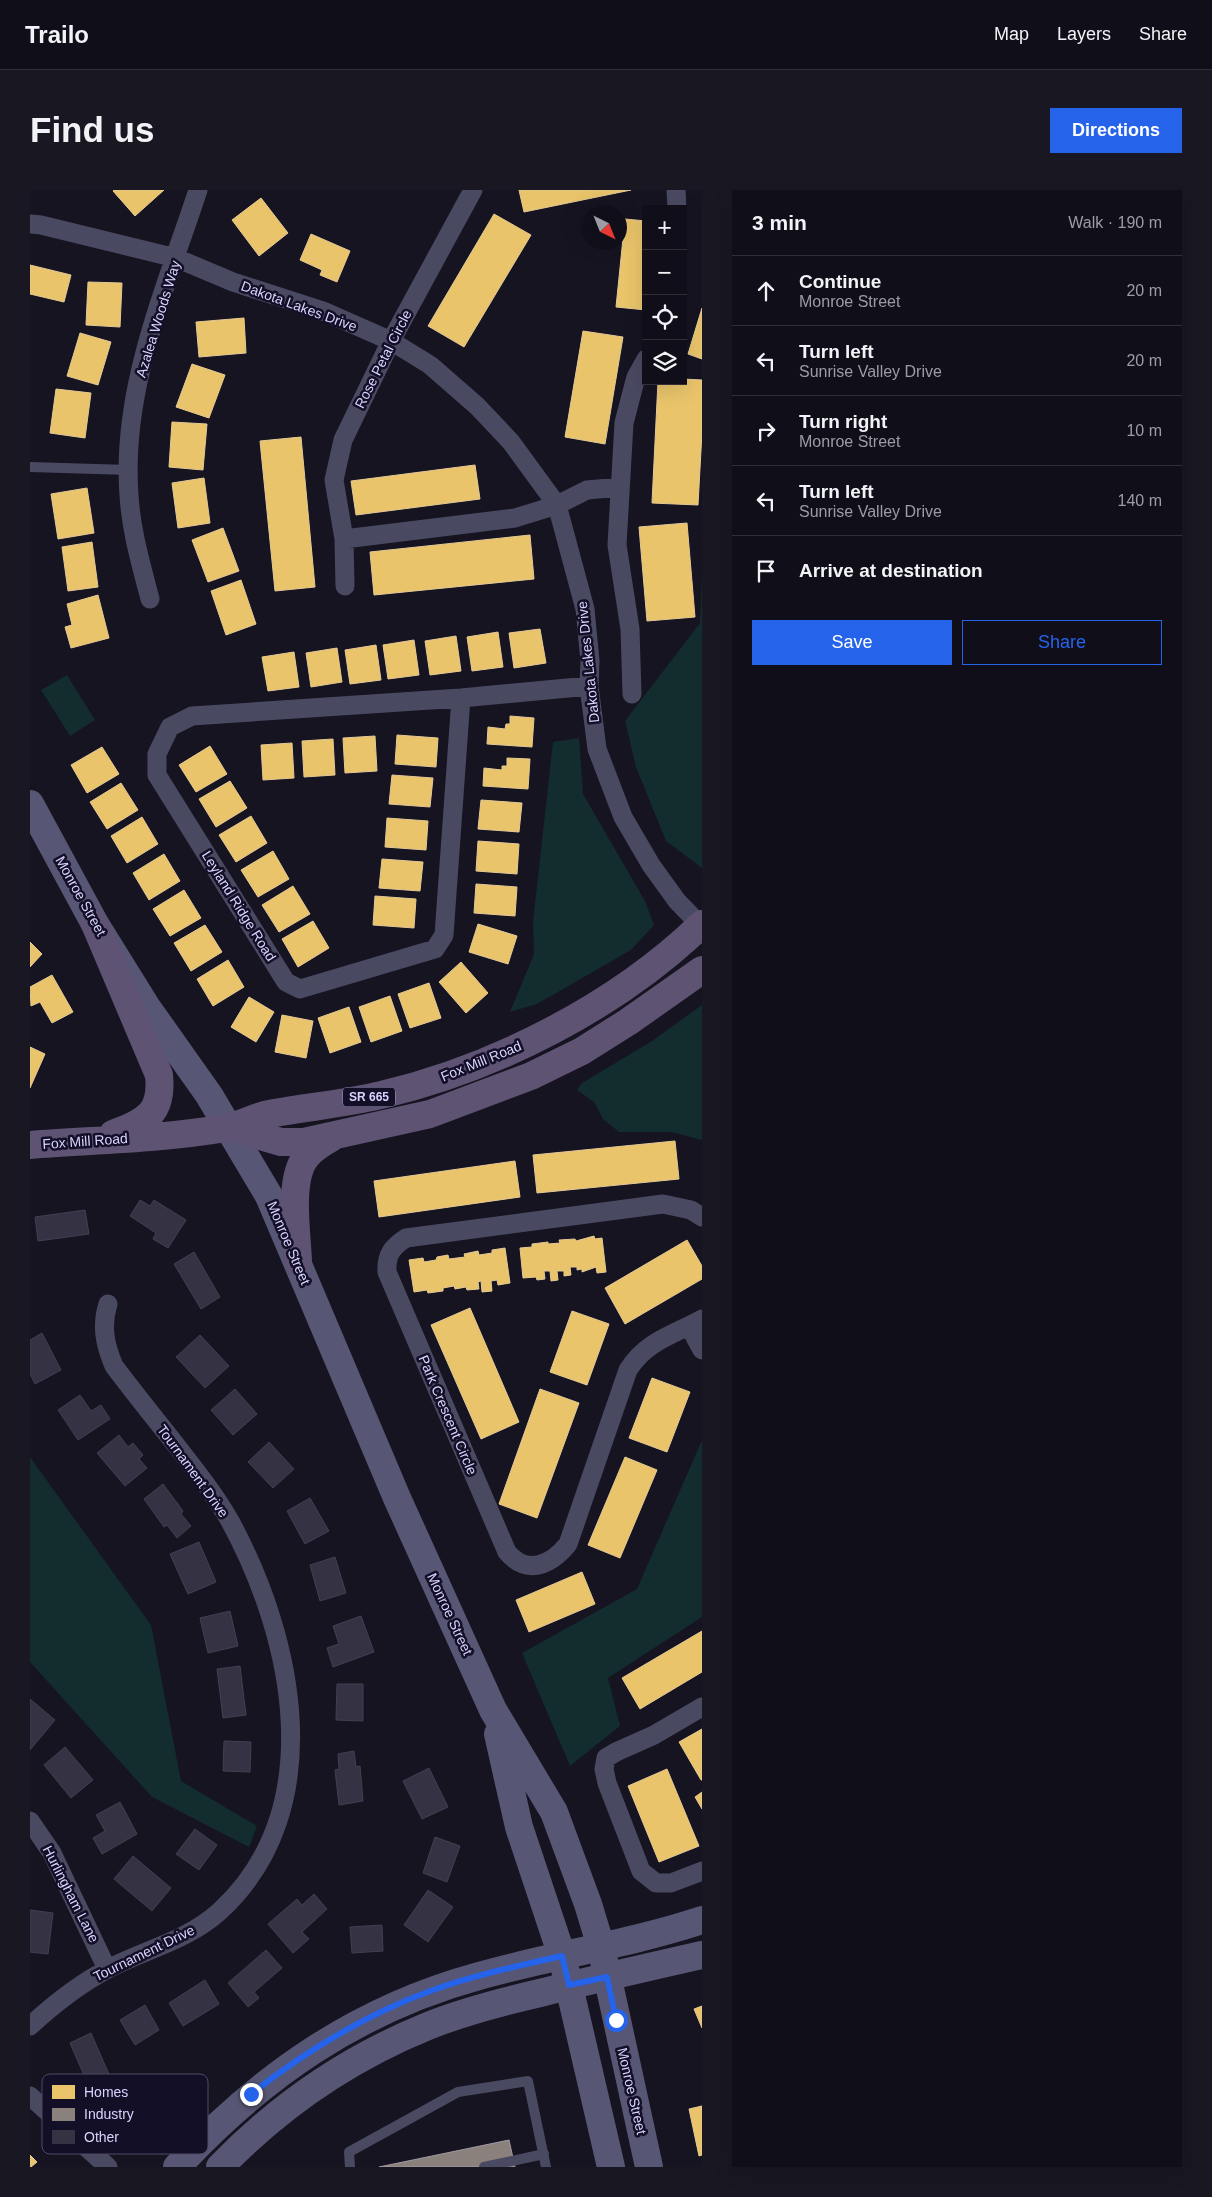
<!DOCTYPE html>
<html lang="en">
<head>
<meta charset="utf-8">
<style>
	body { margin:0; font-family:Helvetica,sans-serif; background:#191822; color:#f1f3f6 }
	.controls { position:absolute; right:15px; top:15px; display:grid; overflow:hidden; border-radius:0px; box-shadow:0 5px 20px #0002 }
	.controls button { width:45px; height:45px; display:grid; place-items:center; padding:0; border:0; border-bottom:1px solid #302f38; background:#100f19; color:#f1f3f6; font:25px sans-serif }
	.compass { position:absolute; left:552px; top:15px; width:45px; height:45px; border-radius:50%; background:#100f19; box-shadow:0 5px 20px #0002; rotate:137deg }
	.stop { position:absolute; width:15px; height:15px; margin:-11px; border:4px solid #2563eb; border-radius:50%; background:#fff }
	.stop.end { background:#2563eb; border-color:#fff; box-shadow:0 1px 5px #0008 }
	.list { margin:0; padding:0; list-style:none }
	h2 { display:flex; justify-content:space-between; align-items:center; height:65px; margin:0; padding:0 20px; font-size:21px }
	h2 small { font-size:16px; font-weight:400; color:#9c9ca2 }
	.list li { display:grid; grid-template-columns:32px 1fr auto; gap:15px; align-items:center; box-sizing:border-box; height:70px; padding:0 20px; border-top:1px solid #302f38 }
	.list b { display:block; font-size:19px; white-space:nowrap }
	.list p { margin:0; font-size:16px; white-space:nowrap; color:#9c9ca2 }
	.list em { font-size:16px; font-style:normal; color:#9c9ca2 }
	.actions { display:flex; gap:10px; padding:15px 20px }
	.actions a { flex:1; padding:11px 0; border:1px solid #2563eb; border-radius:0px; text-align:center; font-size:18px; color:#2563eb }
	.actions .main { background:#2563eb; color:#fff }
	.icon { flex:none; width:28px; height:28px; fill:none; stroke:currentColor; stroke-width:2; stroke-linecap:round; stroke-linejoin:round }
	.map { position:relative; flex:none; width:672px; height:1977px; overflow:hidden; border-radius:0px }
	header { display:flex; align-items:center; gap:30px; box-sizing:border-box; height:70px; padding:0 25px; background:#100f19; border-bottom:1px solid #302f38 }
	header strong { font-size:24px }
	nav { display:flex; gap:28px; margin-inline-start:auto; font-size:18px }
	.intro { display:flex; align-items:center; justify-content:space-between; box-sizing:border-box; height:120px; padding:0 30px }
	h1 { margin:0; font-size:35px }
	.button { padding:12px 22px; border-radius:0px; background:#2563eb; color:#fff; font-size:18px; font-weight:700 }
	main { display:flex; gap:30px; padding:0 30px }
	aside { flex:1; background:#100f19; border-radius:0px; box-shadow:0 5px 20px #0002 }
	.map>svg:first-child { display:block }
</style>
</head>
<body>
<header>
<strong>Trailo</strong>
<nav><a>Map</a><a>Layers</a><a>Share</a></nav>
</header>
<div class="intro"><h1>Find us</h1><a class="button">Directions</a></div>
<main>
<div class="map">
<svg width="672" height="1977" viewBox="0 0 672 1977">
	<rect width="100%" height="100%" fill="#161421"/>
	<path fill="#132c2d" d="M 672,384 L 672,678 L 636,651 L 606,577 L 595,531 L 670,433 Z
		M 37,485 L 65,530 L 40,546 L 11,500 Z
		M 549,548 L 553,604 L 615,711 L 624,735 L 601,760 L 507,814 L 480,822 L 504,764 L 503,732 L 523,552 Z
		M 672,815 L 672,950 L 641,942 L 589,942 L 573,929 L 564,912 L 547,900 L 552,893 L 622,851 Z
		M 672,1250 L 672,1427 L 578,1488 L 590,1536 L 540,1576 L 492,1463 L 607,1399 Z
		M 0,1267 L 121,1435 L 151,1591 L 227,1636 L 219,1657 L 122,1607 L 0,1472 Z"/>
	<path fill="#e9c46a" stroke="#e4c997" d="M 84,0 L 134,0 L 105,26 L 83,1 Z
		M 489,0 L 601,0 L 494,22 Z
		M 231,8 L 258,43 L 229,66 L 202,30 Z
		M 464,24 L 501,45 L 434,157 L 398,136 Z
		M 595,29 L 616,31 L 616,120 L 586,117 Z
		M 281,44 L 320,61 L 307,92 L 290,85 L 292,80 L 270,70 Z
		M 0,75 L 41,85 L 34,112 L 0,104 Z
		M 58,92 L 92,93 L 90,137 L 56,135 Z
		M 672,118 L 672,169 L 658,164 Z
		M 214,128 L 216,163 L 169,167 L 166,132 Z
		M 553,141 L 593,147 L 575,254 L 535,247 Z
		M 50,143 L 81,152 L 68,195 L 37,186 Z
		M 162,174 L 195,185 L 179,228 L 146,217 Z
		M 653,189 L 672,190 L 672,242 L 668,315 L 622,313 L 628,191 L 653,191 Z
		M 26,199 L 61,203 L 55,248 L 20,243 Z
		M 142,232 L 177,234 L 173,280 L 139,277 Z
		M 271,247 L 285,397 L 245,401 L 230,251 Z
		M 445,275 L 450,309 L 326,325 L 321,291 Z
		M 174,288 L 180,333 L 148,338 L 142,293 Z
		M 57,298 L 64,343 L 28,349 L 21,304 Z
		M 657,333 L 665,427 L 617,431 L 609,337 Z
		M 193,338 L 209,381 L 178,392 L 162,350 Z
		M 500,345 L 504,389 L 344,405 L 340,362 Z
		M 62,352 L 68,397 L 38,401 L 32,357 Z
		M 211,390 L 226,434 L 196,445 L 181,401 Z
		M 68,405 L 79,448 L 41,458 L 35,437 L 42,435 L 37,414 Z
		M 510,439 L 516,473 L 484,478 L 479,443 Z
		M 468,442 L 473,477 L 442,481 L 437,447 Z
		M 426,446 L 431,481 L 400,485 L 395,451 Z
		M 384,450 L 389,485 L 358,489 L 353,455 Z
		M 346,455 L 351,490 L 320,494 L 315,460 Z
		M 307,458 L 312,492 L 281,497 L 276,463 Z
		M 264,462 L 269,497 L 238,501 L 232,467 Z
		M 480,526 L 504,528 L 502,557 L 457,554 L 458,537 L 475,539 L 476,534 L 480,534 Z
		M 367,545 L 408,548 L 406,577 L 365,574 Z
		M 345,546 L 347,581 L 315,583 L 313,548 Z
		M 303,549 L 305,585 L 274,587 L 272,551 Z
		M 262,553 L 264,588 L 233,590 L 231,555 Z
		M 180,556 L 197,584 L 166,602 L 149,575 Z
		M 72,557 L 89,584 L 57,603 L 41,575 Z
		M 477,568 L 500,569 L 498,599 L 453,596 L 454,578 L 472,580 L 472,576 L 477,576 Z
		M 362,585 L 403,588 L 400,617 L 359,614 Z
		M 200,591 L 217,618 L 186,637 L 169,609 Z
		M 91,593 L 108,620 L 77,639 L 60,612 Z
		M 451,610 L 492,613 L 489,642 L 448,639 Z
		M 221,626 L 237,653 L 206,672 L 189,645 Z
		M 112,627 L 128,654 L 97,673 L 81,646 Z
		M 357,628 L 398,631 L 396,660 L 355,657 Z
		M 448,651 L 489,654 L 487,684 L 446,681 Z
		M 243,661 L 259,689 L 228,707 L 211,680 Z
		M 134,664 L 150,691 L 119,710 L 103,683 Z
		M 352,669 L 393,672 L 390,701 L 349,698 Z
		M 446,694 L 487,697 L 485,726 L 444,723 Z
		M 263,696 L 280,724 L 249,742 L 232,715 Z
		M 154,700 L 171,728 L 140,746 L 123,719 Z
		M 345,706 L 386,709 L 384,738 L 343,735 Z
		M 283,731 L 299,758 L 268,777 L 252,749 Z
		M 448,734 L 487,746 L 478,774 L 439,762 Z
		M 175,735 L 192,762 L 161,781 L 144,753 Z
		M 0,752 L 12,764 L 0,777 Z
		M 198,770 L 214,797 L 183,816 L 167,789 Z
		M 431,772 L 458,803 L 436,823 L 409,792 Z
		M 22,785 L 43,822 L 22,833 L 10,812 L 1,816 L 0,797 Z
		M 399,793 L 411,828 L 380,838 L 368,804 Z
		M 360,806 L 372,841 L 341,852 L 329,817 Z
		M 219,807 L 244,822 L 226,852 L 201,837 Z
		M 319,817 L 331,852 L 300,863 L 288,828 Z
		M 252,825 L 283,831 L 276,868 L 245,862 Z
		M 0,857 L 15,864 L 0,898 Z
		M 645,951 L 649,989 L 507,1003 L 503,965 Z
		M 485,971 L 490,1007 L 349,1027 L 344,991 Z
		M 564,1046 L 565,1049 L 572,1048 L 576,1082 L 567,1083 L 566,1077 L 552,1082 L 552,1079 L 547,1080 L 547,1077 L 540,1077 L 541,1085 L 534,1086 L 534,1081 L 527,1081 L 528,1090 L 521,1091 L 520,1081 L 514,1081 L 515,1089 L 507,1090 L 506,1087 L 493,1088 L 490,1058 L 502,1057 L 502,1054 L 518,1052 L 518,1054 L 530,1053 L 529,1050 L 545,1049 L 546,1051 Z
		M 657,1050 L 672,1076 L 672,1089 L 595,1134 L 575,1098 Z
		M 475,1058 L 480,1093 L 468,1095 L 467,1090 L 461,1091 L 462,1101 L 452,1102 L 451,1091 L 448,1092 L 449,1099 L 437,1100 L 436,1097 L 425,1099 L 424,1096 L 413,1098 L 413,1101 L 398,1103 L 397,1100 L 384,1102 L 379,1070 L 393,1068 L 394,1072 L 406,1070 L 407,1067 L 418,1065 L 419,1069 L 435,1067 L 434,1064 L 448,1061 L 449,1065 L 462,1063 L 462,1060 Z
		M 440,1118 L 489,1232 L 451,1249 L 401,1135 Z
		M 542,1121 L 579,1134 L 557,1195 L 520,1182 Z
		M 622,1188 L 660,1202 L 637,1262 L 599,1248 Z
		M 510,1199 L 549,1213 L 507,1328 L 469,1314 Z
		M 595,1267 L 627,1280 L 590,1368 L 558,1355 Z
		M 552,1382 L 565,1414 L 499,1442 L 486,1410 Z
		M 672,1441 L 672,1482 L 610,1519 L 592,1488 Z
		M 672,1539 L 672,1590 L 671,1590 L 649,1552 Z
		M 637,1579 L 669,1656 L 629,1672 L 598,1596 Z
		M 672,1602 L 672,1619 L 665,1607 Z
		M 672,1816 L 672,1838 L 664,1819 Z
		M 672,1916 L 672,1965 L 669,1966 L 659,1919 Z
		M 0,1965 L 7,1972 L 1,1977 L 0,1977 Z"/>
	<path fill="#8a817c" stroke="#a29aa3" d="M 479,1950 L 485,1977 L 349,1977 Z"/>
	<path fill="#343243" stroke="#433f54" d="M 110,1010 L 120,1016 L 124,1010 L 156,1030 L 138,1058 L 123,1049 L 126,1043 L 100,1026 Z
		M 55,1020 L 59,1044 L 8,1051 L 5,1027 Z
		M 164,1062 L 190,1107 L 171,1119 L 144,1074 Z
		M 12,1143 L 31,1180 L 5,1194 L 0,1184 L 0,1150 Z
		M 170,1145 L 199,1176 L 175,1198 L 146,1167 Z
		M 205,1199 L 227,1224 L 203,1245 L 181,1220 Z
		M 50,1205 L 61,1221 L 71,1215 L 80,1229 L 48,1250 L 28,1220 Z
		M 89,1245 L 98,1257 L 103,1253 L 113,1265 L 109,1269 L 117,1278 L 95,1296 L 67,1263 Z
		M 239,1252 L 264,1279 L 243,1298 L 218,1272 Z
		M 133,1294 L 153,1321 L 151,1324 L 161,1336 L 147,1348 L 137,1335 L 134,1337 L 114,1309 Z
		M 280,1308 L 299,1341 L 275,1354 L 257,1321 Z
		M 169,1352 L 186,1392 L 158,1404 L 140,1364 Z
		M 305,1367 L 316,1403 L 290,1411 L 280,1375 Z
		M 200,1421 L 208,1456 L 178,1463 L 170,1428 Z
		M 331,1426 L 344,1462 L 303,1477 L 297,1458 L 309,1454 L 303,1436 Z
		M 210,1476 L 216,1525 L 193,1528 L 187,1479 Z
		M 307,1494 L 333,1494 L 333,1531 L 306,1530 Z
		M 0,1509 L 25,1530 L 0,1560 Z
		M 194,1551 L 221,1552 L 220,1582 L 193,1581 Z
		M 35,1557 L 63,1590 L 41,1608 L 14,1575 Z
		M 324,1561 L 326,1577 L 330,1576 L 333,1611 L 309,1615 L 305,1580 L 309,1579 L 308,1564 Z
		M 399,1578 L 418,1617 L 392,1629 L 373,1591 Z
		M 90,1612 L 107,1644 L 72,1664 L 63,1648 L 75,1641 L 66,1625 Z
		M 165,1639 L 187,1655 L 169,1680 L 146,1664 Z
		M 405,1647 L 430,1656 L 417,1692 L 393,1683 Z
		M 103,1666 L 141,1698 L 122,1721 L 84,1689 Z
		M 398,1700 L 423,1717 L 398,1752 L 374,1735 Z
		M 284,1704 L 297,1719 L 272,1742 L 279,1749 L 263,1763 L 238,1734 L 267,1709 L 272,1715 Z
		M 0,1720 L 23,1723 L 18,1764 L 0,1762 Z
		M 352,1735 L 353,1761 L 322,1763 L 320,1737 Z
		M 236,1760 L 252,1778 L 224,1802 L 229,1808 L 218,1817 L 198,1793 Z
		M 175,1790 L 189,1814 L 153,1836 L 139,1813 Z
		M 115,1815 L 129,1840 L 105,1855 L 90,1830 Z
		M 61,1843 L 81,1889 L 60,1899 L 40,1853 Z"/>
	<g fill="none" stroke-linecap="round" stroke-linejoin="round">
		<path stroke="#4a4962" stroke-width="10" d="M 0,277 L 99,280
			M 320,1977 L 319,1962 L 428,1902 L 498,1891 L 516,1977
			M 454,1977 L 514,1964"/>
		<path stroke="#4a4962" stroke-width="19" d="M 443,0 L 361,151 L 313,250 L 304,290 L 314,349 L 485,328 L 527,315 L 557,300 L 590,297
			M 646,0 L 647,19
			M 0,34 L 11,35 L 146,68 L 203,92 L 293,121 L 361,151 L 400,175 L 447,216 L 481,252 L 527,315 L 555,419 L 560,471 L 559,496 L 567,559 L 593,627 L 621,675 L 647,711 L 672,737
			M 314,349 L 315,396
			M 120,409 C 111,374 101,341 99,305 C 91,199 136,98 168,0
			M 602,504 L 600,439 L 587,355 L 594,233 L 606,187 L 616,169
			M 431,508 L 414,745 L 405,759 L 270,799 L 256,792 L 127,585 L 127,564 L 140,537 L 162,526 L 431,508 L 559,496
			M 672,1027 L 661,1020 L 633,1014 L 376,1048 C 362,1057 356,1065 357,1082 L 477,1362 C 497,1386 521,1375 538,1354 L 598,1180 C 616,1151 643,1145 672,1129
			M 659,1136 L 672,1160
			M 672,1517 L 624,1545 L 586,1562 L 576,1568 L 574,1579 L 577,1593 L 611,1681 L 626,1693 L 641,1693 L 672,1681
			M 0,1631 L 22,1663 L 77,1779
			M 0,1836 C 24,1814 49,1794 78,1779 C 116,1759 157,1751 190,1721 C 300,1619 264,1449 200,1331 C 185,1305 167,1282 149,1259 C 127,1231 105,1204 84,1176 C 75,1155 71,1136 78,1114
			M 0,1906 L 78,1977"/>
		<path stroke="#575674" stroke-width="28" d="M 0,614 L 65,734 L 116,816 L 179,905 L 239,1006 L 367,1308 L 463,1520 L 524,1622 L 558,1714 L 571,1757 L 619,1977
			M 468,1544 L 489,1637 L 532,1766 L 581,1977
			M 147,1977 C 231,1886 328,1819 449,1786 C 523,1765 599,1754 672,1730
			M 190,1977 C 249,1916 319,1868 398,1836 C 435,1821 475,1811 514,1802 C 566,1789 619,1777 672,1765"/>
		<path stroke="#5e5373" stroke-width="28" d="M 65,734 L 129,885 C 133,925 115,931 83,944
			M 199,937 L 251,952 L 274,952 L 400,924 L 501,886 L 552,861 L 598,832 L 672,780
			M 0,955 C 65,950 131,949 196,938 C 211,935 224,927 239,924 C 276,917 314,914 351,905 C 466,878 587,816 672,734
			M 268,1071 C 267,1043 258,990 276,967 C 283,958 292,953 301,948"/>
	</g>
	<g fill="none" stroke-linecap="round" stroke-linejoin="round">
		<path stroke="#2563eb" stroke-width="6" d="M 221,1904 C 276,1861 336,1824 403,1800 C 445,1785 488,1776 532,1766 L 539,1795 L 577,1787 L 586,1830"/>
	</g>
	<g text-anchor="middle" stroke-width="5" stroke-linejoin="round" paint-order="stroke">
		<rect fill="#130f26" stroke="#9e99be" stroke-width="1" x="313" y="897.5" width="52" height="19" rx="4"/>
		<g font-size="12" font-weight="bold" fill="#d9d4ff">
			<text x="339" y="911">SR 665</text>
		</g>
		<g font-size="14" fill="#d9d4ff" stroke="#130f26">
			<text transform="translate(269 116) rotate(20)" y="5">Dakota Lakes Drive</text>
			<text transform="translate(128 129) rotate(-73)" y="5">Azalea Woods Way</text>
			<text transform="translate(353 169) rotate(-63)" y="5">Rose Petal Circle</text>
			<text transform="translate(558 472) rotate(-96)" y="5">Dakota Lakes Drive</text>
			<text transform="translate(51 706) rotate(61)" y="5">Monroe Street</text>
			<text transform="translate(209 716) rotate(58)" y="5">Leyland Ridge Road</text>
			<text transform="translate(451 871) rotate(-22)" y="5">Fox Mill Road</text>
			<text transform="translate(55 951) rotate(-4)" y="5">Fox Mill Road</text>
			<text transform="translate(259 1053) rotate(67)" y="5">Monroe Street</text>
			<text transform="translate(418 1225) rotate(67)" y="5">Park Crescent Circle</text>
			<text transform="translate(163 1281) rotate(54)" y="5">Tournament Drive</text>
			<text transform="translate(420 1424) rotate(65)" y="5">Monroe Street</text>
			<text transform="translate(41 1704) rotate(63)" y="5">Hurlingham Lane</text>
			<text transform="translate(114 1763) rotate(-26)" y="5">Tournament Drive</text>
			<text transform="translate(602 1901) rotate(77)" y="5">Monroe Street</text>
		</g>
	</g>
	<rect x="12" y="1884" width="166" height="80" rx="8" fill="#130f26" stroke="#4e4a67" stroke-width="1"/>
	<rect x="22" y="1895" width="23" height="14" fill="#e9c46a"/>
	<rect x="22" y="1918" width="23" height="13" fill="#8a817c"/>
	<rect x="22" y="1940" width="23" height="14" fill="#343243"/>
	<g font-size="14" fill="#d9d4ff">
		<text x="54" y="1907">Homes</text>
		<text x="54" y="1929">Industry</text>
		<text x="54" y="1952">Other</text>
	</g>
</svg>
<div class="controls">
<button>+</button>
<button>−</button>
<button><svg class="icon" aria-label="locate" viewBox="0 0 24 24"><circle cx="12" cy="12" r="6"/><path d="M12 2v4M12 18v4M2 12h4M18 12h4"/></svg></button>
<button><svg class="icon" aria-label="layers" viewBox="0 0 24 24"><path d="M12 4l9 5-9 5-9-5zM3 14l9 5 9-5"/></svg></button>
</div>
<svg class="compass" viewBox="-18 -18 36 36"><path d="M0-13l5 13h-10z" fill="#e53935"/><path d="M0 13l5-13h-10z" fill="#9c9ca2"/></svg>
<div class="stop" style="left:586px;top:1830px"></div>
<div class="stop end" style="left:221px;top:1904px"></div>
</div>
<aside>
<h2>3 min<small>Walk · 190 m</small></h2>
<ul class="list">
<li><svg class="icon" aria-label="ahead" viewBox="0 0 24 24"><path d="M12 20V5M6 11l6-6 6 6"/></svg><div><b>Continue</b><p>Monroe Street</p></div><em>20 m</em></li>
<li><svg class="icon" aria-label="left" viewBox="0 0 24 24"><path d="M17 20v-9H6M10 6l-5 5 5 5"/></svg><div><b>Turn left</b><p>Sunrise Valley Drive</p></div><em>20 m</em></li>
<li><svg class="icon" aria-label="right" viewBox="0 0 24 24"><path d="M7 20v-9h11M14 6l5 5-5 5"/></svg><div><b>Turn right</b><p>Monroe Street</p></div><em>10 m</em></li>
<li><svg class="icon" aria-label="left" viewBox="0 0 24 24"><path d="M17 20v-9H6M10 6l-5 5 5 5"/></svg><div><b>Turn left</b><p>Sunrise Valley Drive</p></div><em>140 m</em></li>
<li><svg class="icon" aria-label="arrive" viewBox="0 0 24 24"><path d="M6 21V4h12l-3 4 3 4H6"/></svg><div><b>Arrive at destination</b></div></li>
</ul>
<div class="actions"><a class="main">Save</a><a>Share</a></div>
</aside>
</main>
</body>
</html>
